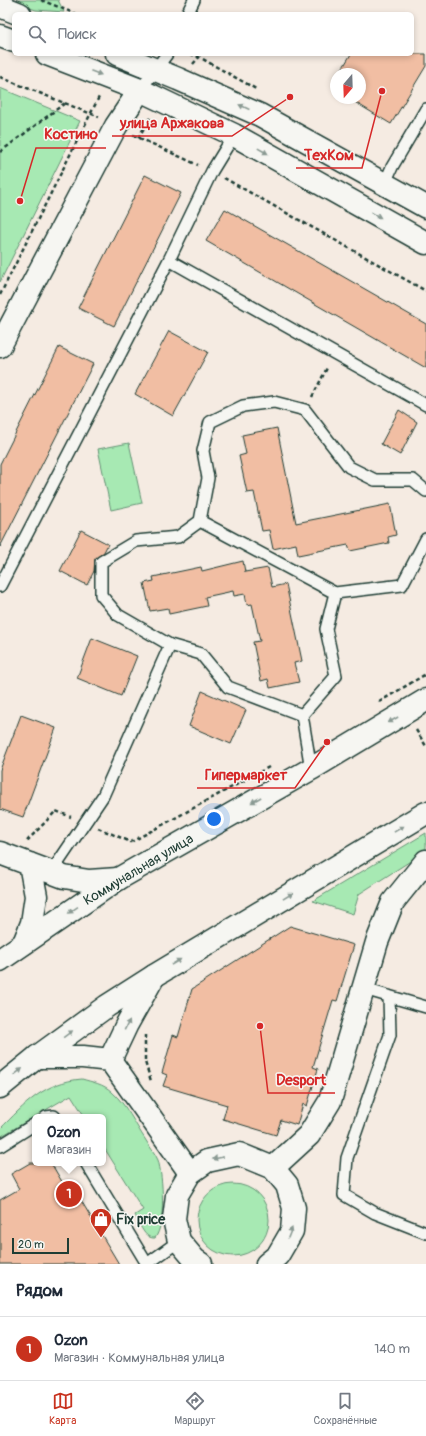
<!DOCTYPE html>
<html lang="ru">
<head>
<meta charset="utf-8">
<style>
	body { margin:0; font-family:Pangolin,sans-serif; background:#f2f2f3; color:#1f2937 }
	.compass { position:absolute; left:330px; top:68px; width:36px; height:36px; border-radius:50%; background:#fff; box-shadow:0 2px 6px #0003; rotate:199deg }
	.scale { position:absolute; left:12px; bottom:10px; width:57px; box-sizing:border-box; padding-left:4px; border:2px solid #1f3d34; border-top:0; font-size:11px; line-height:14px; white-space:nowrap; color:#1f3d34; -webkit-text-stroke:3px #f6f6f2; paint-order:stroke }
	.you { position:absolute; left:214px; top:819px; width:14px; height:14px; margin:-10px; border:3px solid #fff; border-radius:50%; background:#1a73e8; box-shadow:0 0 0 6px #1a73e833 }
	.badge { display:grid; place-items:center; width:26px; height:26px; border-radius:50%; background:#c8321e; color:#fff; font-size:13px; font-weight:700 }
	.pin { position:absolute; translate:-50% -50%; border:2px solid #fff; box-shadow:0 1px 4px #0006 }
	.popup { position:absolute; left:32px; top:1114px; width:74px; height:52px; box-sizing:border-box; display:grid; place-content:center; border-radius:6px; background:#fff; filter:drop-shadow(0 1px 3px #0005); font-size:13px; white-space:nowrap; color:#747a83 }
	.popup b { font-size:15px; color:#1f2937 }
	.popup::after { content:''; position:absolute; left:50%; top:100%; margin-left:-8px; border:8px solid transparent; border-top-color:#fff }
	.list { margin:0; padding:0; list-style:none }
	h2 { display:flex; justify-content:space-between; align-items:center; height:52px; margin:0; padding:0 16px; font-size:17px }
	h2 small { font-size:13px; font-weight:400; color:#747a83 }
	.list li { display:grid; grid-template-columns:26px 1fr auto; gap:12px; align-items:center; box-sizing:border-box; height:64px; padding:0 16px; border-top:1px solid #e0e1e3 }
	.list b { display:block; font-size:15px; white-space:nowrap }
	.list p { margin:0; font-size:13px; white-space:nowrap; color:#747a83 }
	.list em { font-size:13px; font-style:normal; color:#747a83 }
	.icon { flex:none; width:22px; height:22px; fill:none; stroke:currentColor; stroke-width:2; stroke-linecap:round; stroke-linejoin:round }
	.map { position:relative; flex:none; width:426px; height:1264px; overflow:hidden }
	.search { position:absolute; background:#fff; box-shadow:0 2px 6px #0003; left:12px; right:12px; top:12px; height:44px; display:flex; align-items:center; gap:10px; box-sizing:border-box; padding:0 14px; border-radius:6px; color:#747a83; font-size:15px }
	.sheet { height:116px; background:#fff }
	nav { display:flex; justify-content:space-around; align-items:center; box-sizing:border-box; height:56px; border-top:1px solid #e0e1e3; background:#fff; font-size:11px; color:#747a83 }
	nav a { display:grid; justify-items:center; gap:2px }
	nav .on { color:#c8321e }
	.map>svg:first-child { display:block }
</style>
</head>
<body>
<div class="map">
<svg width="426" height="1264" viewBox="0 0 426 1264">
	<rect width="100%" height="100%" fill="#f5ebe2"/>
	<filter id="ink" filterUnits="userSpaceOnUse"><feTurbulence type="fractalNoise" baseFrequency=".025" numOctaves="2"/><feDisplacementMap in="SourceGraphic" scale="8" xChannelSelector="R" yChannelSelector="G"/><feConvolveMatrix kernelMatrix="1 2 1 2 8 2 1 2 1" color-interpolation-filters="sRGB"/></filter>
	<g filter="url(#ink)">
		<path fill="#a7e9b3" stroke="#639374" d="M 4,0 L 58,0 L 64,12 L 36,10 Z
			M 0,88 L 80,121 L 0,282 Z
			M 129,443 L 142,503 L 111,510 L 98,449 Z
			M 426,833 L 426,851 L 359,894 L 353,914 L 313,901 Z
			M 82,1079 C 92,1082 104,1084 112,1092 C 126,1104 135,1124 145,1139 C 149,1146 155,1153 158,1160 C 163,1177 166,1224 155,1238 C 144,1239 140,1224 135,1215 L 143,1210 L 103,1146 L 103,1117 L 85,1117 L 71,1095 L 0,1137 L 0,1129 C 25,1104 44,1082 82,1079 Z
			M197 1220a36 36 0 1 1 72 0a36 36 0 1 1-72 0Z"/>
		<path fill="#f1bea3" stroke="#1f3d34" d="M 351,54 L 426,54 L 426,66 L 391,124 L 348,98 L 360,98 L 360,74 L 339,74 Z
			M 145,175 L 181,193 L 114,326 L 78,308 Z
			M 225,209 L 426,324 L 426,368 L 206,241 Z
			M 169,331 L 208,352 L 173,416 L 135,394 Z
			M 59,347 L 93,364 L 0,547 L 0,464 Z
			M 399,410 L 417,422 L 400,455 L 381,444 Z
			M 277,428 L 296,523 L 390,504 L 396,535 L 388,537 L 389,543 L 350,551 L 348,545 L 298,555 L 296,544 L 273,549 L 269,530 L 262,531 L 254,492 L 247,493 L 239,456 L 246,454 L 242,435 Z
			M 81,530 L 108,544 L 104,552 L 95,559 L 94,571 L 87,585 L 60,571 Z
			M 243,561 L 245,572 L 268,568 L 272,587 L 286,584 L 302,661 L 294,663 L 299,682 L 270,688 L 268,679 L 261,681 L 253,642 L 260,641 L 252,604 L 247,605 L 245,594 L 234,596 L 233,591 L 205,597 L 207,606 L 169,614 L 168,608 L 150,611 L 144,583 L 154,581 L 153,577 L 201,567 L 202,571 Z
			M 92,638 L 137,656 L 121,696 L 77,678 Z
			M 202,691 L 246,710 L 231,744 L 189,726 Z
			M 21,715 L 56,728 L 23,817 L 0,809 L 0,770 Z
			M 290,926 L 354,945 L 337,1001 L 333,1000 L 313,1067 L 318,1069 L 307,1106 L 303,1104 L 297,1125 L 281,1120 L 276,1135 L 223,1119 L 227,1105 L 163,1086 L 167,1075 L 162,1073 L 173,1035 L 178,1037 L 192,989 Z
			M 30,1163 L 51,1163 L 64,1185 L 70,1182 L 119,1264 L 0,1264 L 0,1200 L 19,1189 L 11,1174 Z"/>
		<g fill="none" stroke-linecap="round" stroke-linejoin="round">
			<g stroke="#1f3d34" stroke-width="14">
				<path id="lane" d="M 187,14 L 194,0
					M 140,90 L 167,54
					M 234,135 L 212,171 L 169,260 L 426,405
					M 385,183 L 392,167 L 426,109
					M 200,521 L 335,593
					M 0,586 L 169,260
					M 302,715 L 228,687 L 201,654 L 170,645 L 118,615 L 101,595 L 101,562 L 136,541 L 178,537 L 200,521 L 208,478 L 203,451 L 210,422 L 243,406 L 274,402 L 305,410 L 349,467 L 375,480 L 413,480 L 426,491
					M 311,769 L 302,715 L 336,676 L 326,629 L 335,593 L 402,585 L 426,539
					M 51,873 L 103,796 L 170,645
					M 364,989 L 426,1007
					M 389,996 L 390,1035 L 347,1158 L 344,1195 L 375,1213 L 426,1233
					M 46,1117 L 54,1116 L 55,1117
					M 0,1146 L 35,1124
					M 86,1163 L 147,1264
					M 147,1264 L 179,1241"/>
			</g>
			<g stroke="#1f3d34" stroke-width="25">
				<path id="street" d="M 0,346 L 116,126 L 140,90
					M 0,853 L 64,877 L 89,881 L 118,879
					M 24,943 L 32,923 L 36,896 L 30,864
					M 37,1057 L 83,1057 L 110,1060 L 190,1173
					M 110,1060 L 127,1024 L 154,976
					M 273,1168 L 309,1135 L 330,1101 L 377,942 L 393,902 L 426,861
					M 201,1264 L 195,1260 L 179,1241 L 174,1219 L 177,1195 L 190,1173 L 207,1161 L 239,1154 L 273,1168 L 287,1185 L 294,1208 L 292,1231 L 278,1255 L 267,1264"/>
			</g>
			<g stroke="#1f3d34" stroke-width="25">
				<path id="secondary" d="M 0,6 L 20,14
					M 0,36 L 14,41
					M 47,54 L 140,90 L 234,135 L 426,243
					M 117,54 L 178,79 L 260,115 L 426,207
					M 0,960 L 118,879 L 311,769 L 426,700
					M 0,1087 L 37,1057 L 107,1006 L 154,976 L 426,813"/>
			</g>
			<path stroke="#1f3d34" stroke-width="2.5" stroke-dasharray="4 3" stroke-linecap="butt" d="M 41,0 L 76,14
				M 190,54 L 199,57 L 256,89
				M 193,64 L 199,57
				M 0,77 L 99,117
				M 133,135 L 198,165
				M 138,138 L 150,118
				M 0,152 L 65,103
				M 224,178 L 426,291
				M 0,295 L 100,95
				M 312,397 L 328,366
				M 379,702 L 426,674
				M 416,730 L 426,746
				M 98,828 L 131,842 L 269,767
				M 27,841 L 56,811 L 71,817
				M 145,1035 L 145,1062 L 151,1081"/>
			<use href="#lane" stroke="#f6f6f2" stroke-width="11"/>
			<use href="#street" stroke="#f6f6f2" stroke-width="22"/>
			<use href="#secondary" stroke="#f6f6f2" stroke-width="22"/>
		</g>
		<defs><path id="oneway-solid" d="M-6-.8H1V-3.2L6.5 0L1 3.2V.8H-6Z"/></defs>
		<g fill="#8a9a93">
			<use href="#oneway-solid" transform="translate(96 73) rotate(21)"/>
			<use href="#oneway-solid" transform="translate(244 107) rotate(-155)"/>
			<use href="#oneway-solid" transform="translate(263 151) rotate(29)"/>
			<use href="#oneway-solid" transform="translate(376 215) rotate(29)"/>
			<use href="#oneway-solid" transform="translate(393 720) rotate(150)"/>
			<use href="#oneway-solid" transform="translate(256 800) rotate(150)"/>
			<use href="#oneway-solid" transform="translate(399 829) rotate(-31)"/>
			<use href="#oneway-solid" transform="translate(288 896) rotate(-31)"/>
			<use href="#oneway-solid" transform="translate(73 910) rotate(146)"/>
			<use href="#oneway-solid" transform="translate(176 962) rotate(-31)"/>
			<use href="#oneway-solid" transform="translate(127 1025) rotate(-63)"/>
			<use href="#oneway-solid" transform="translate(68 1034) rotate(-36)"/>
			<use href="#oneway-solid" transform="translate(18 1072) rotate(-38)"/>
			<use href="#oneway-solid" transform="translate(218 1158) rotate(169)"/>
			<use href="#oneway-solid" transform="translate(290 1233) rotate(-68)"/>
		</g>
	</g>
	<defs>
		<g id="shop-pin" transform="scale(1.15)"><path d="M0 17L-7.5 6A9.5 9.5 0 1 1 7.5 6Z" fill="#c8321e" stroke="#f6f6f2"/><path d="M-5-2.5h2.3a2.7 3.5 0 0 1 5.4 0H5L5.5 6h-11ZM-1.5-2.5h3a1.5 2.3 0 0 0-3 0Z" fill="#fff"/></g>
	</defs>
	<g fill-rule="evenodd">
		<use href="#shop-pin" x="101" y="1219"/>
	</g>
	<g text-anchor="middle" stroke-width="3" stroke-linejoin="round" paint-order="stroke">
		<g font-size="14" fill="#1f3d34" stroke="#f6f6f2">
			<text transform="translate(138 869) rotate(-31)" y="5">Коммунальная улица</text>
		</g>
		<g font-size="14" font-weight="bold" fill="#1f3d34" stroke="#f6f6f2" text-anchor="start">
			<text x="116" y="1224">Fix price</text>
		</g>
	</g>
	<path fill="none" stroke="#d62828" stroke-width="1.5" d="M290 97L232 136H112M20 201L36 148H106M382 91L362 168H296M327 742L295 788H197M260 1026L268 1093H335"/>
	<g fill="#d62828" stroke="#f6f6f2" stroke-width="1.5">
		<circle cx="290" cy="97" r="4"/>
		<circle cx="20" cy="201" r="4"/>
		<circle cx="382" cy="91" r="4"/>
		<circle cx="327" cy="742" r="4"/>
		<circle cx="260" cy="1026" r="4"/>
	</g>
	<g font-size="15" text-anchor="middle" font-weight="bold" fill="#d62828" stroke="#f6f6f2" stroke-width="3" stroke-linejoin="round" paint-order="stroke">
		<text x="172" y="128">улица Аржакова</text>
		<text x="71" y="139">Костино</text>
		<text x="329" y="160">ТехКом</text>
		<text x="246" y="780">Гипермаркет</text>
		<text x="301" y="1085">Desport</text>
	</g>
</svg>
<svg class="compass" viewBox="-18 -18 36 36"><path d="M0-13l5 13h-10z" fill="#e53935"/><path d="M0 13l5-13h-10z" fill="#747a83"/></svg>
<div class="scale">20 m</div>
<div class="you"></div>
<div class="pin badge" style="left:69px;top:1194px">1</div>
<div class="popup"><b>Ozon</b>Магазин</div>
<div class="search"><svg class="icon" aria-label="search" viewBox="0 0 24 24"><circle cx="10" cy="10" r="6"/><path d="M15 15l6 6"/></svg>Поиск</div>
</div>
<section class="sheet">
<h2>Рядом<small></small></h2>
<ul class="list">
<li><span class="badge">1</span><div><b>Ozon</b><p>Магазин · Коммунальная улица</p></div><em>140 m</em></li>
</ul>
</section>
<nav>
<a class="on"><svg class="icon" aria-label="map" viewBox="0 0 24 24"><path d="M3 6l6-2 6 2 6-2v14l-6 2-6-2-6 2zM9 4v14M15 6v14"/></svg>Карта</a>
<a><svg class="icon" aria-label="directions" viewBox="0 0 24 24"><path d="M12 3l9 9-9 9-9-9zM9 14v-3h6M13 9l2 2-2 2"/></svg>Маршрут</a>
<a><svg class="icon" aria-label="saved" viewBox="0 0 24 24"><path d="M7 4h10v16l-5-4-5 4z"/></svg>Сохранённые</a>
</nav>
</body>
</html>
